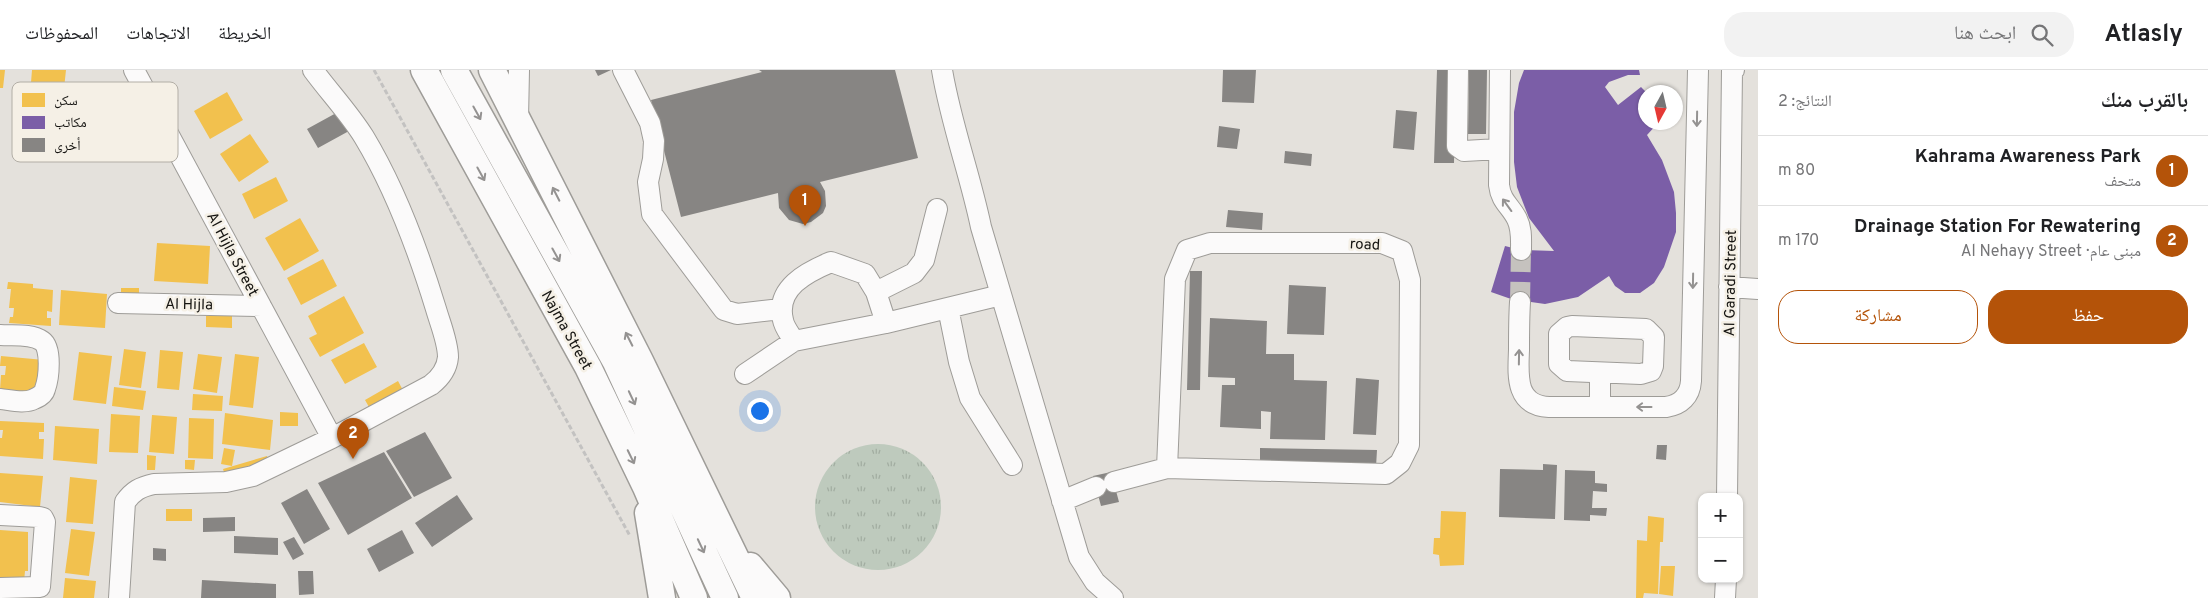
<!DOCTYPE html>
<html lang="ar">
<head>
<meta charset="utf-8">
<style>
	body { margin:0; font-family:Overpass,"Noto Naskh Arabic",sans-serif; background:#f2f2f2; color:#202124; direction:rtl }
	.controls { position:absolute; right:15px; bottom:15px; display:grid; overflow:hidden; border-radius:10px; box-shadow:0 1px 4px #0004 }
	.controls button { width:45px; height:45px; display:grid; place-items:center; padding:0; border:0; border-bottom:1px solid #e0e0e0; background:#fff; color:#202124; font:25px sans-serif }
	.compass { position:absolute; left:1638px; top:15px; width:45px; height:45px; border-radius:50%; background:#fff; box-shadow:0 1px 4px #0004; rotate:188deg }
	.you { position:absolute; left:759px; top:340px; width:18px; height:18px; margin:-12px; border:4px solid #fff; border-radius:50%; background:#1a73e8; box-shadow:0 0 0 8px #1a73e833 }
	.badge { display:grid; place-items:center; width:32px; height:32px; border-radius:50%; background:#b45309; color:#fff; font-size:16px; font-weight:700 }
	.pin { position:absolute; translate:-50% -41px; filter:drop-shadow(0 1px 2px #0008) }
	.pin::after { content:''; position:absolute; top:26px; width:18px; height:15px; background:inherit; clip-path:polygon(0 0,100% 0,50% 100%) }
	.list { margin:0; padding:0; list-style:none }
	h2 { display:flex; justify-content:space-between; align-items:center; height:65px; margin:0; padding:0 20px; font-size:21px }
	h2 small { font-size:16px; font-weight:400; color:#757577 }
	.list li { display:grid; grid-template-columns:32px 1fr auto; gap:15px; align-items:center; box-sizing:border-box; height:70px; padding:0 20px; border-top:1px solid #e0e0e0 }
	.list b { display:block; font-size:19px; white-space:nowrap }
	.list p { margin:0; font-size:16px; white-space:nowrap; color:#757577 }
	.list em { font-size:16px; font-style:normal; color:#757577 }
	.actions { display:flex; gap:10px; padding:15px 20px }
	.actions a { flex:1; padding:11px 0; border:1px solid #b45309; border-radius:20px; text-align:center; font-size:18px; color:#b45309 }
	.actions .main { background:#b45309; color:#fff }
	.icon { flex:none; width:28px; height:28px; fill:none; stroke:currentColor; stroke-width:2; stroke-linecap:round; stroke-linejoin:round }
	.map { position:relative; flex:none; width:1758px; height:528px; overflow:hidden; direction:ltr }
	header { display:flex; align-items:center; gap:30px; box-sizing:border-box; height:70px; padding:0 25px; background:#fff; border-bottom:1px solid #e0e0e0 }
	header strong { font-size:24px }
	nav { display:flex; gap:28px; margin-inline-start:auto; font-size:18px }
	.search { width:350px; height:45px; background:#f2f2f2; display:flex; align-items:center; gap:12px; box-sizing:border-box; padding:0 18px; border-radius:20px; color:#757577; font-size:19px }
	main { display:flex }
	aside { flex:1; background:#fff }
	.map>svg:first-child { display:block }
</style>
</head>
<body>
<header>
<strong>Atlasly</strong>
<div class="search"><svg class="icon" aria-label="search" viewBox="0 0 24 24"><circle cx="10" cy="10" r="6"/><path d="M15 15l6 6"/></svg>ابحث هنا</div>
<nav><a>الخريطة</a><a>الاتجاهات</a><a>المحفوظات</a></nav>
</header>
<main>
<aside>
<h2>بالقرب منك<small>النتائج: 2</small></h2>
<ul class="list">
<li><span class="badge">1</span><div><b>Kahrama Awareness Park</b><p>متحف</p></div><em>80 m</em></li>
<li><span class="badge">2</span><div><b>Drainage Station For Rewatering</b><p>مبنى عام · Al Nehayy Street</p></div><em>170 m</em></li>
</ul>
<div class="actions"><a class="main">حفظ</a><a>مشاركة</a></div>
</aside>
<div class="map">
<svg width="1758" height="528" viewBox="0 0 1758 528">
	<defs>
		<pattern id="grass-tufts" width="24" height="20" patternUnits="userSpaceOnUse" patternTransform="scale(1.25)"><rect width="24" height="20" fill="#becabd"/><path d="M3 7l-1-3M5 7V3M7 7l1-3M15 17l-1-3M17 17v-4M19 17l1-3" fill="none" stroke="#a2ada1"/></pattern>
	</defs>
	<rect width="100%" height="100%" fill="#e4e1dc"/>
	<path fill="url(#grass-tufts)" d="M815 437a63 63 0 1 1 126 0a63 63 0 1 1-126 0Z"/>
	<path fill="#f2c14e" d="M 0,0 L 5,0 L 3,18 L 0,18 Z
		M 32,0 L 66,0 L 63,28 L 30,25 Z
		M 227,22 L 243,50 L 210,69 L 194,41 Z
		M 250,64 L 269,92 L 239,112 L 220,84 Z
		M 276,107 L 288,131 L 254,149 L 242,124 Z
		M 300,148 L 319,181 L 284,201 L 265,168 Z
		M 157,173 L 210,176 L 208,214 L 154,211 Z
		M 323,189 L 337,216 L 301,235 L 287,208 Z
		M 8,212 L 33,214 L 33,218 L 53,220 L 52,242 L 47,241 L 47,248 L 51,248 L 51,256 L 9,253 L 10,247 L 13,247 L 14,238 L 9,238 L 11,219 L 7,219 Z
		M 121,218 L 139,218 L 139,229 L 121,229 Z
		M 61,220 L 107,224 L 105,258 L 59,255 Z
		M 344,226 L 364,263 L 320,287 L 309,268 L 317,264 L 308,246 Z
		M 206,246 L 232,246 L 232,258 L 206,257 Z
		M 364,273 L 377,297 L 345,314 L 331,290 Z
		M 124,279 L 146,282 L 141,318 L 119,315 Z
		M 160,280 L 183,282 L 179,320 L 157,318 Z
		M 79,282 L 112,286 L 106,334 L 73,330 Z
		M 198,284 L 222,287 L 217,323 L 193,319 Z
		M 235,284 L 259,287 L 253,338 L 229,335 Z
		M 1,286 L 44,290 L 39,297 L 38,305 L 43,306 L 41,324 L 0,320 L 1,305 L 5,305 L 6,296 L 0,296 Z
		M 398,311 L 406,326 L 373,344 L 365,330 Z
		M 114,317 L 146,321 L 143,340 L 112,336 Z
		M 193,324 L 223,326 L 222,341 L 192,340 Z
		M 280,342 L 298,343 L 298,356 L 280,356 Z
		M 225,343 L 273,350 L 270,380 L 222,374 Z
		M 111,344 L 140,346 L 138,383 L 109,382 Z
		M 152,345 L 177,347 L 174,384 L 149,382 Z
		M 189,348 L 214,349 L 213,389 L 188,388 Z
		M 0,351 L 44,353 L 44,362 L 39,362 L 39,369 L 44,369 L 43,389 L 0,386 L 0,368 L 2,368 L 3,360 L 0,360 Z
		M 55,356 L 99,359 L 97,394 L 53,390 Z
		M 224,378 L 235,380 L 232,396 L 221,394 Z
		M 147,385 L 156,386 L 155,400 L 147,400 Z
		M 267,386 L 270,395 L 226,409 L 223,399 Z
		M 185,390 L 195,390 L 194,400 L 185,399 Z
		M 0,403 L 43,406 L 40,437 L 0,432 Z
		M 70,407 L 97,410 L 93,454 L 66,452 Z
		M 166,439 L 192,439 L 192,451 L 166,451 Z
		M 1441,441 L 1466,442 L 1464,495 L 1440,496 L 1439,485 L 1433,484 L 1434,468 L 1440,468 Z
		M 1648,446 L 1664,448 L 1663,472 L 1660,472 L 1658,524 L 1644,523 L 1643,528 L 1636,528 L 1637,470 L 1647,471 Z
		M 71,459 L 95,462 L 89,506 L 65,503 Z
		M 0,460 L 28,462 L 28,501 L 25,501 L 24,512 L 0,510 Z
		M 1661,496 L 1675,496 L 1673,526 L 1659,524 Z
		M 65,508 L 96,511 L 94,528 L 63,528 Z"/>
	<path fill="#7b5ea7" d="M 1524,0 L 1639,0 L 1640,5 L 1628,5 L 1609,12 L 1605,17 L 1618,35 L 1641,17 L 1646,22 L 1646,52 L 1659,52 L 1647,65 L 1662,90 L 1674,122 L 1676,143 L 1676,162 L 1664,197 L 1654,213 L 1640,223 L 1625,223 L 1615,216 L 1609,206 L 1578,227 L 1545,234 L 1511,229 L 1491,222 L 1505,176 L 1521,180 L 1554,181 L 1529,148 L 1517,117 L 1514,92 L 1514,42 L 1519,13 Z"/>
	<path fill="#878583" d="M 595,0 L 611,0 L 598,6 Z
		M 759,0 L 895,0 L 918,88 L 820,112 L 825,121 L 826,136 L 823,143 L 811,152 L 803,154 L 789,150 L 779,138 L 778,123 L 681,147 L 651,30 L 762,2 Z
		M 1223,0 L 1256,0 L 1254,33 L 1222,32 Z
		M 1437,0 L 1456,0 L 1454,93 L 1434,93 Z
		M 1469,0 L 1487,0 L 1486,64 L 1468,64 Z
		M 1396,40 L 1417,42 L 1414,80 L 1393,78 Z
		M 338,42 L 349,61 L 318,78 L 307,59 Z
		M 1219,56 L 1240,59 L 1237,79 L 1217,77 Z
		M 1285,81 L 1312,84 L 1311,96 L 1284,93 Z
		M 1228,140 L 1263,143 L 1262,160 L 1226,157 Z
		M 1190,201 L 1202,201 L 1200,320 L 1187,320 Z
		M 1289,215 L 1326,217 L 1324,265 L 1287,264 Z
		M 1210,248 L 1267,251 L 1266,284 L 1294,284 L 1294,310 L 1327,311 L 1325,370 L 1270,369 L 1271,342 L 1261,341 L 1261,359 L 1220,357 L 1222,315 L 1235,315 L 1235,308 L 1208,307 Z
		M 1356,308 L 1379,310 L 1376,365 L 1353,364 Z
		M 425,362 L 452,408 L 414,427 L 386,381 Z
		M 1657,375 L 1667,375 L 1666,390 L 1656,389 Z
		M 1260,378 L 1377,380 L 1376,397 L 1260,394 Z
		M 384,382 L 412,428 L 348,465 L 318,413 Z
		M 1543,394 L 1557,395 L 1555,449 L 1499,447 L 1500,399 L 1543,400 Z
		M 1565,400 L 1595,401 L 1595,413 L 1607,414 L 1607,422 L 1593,421 L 1592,438 L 1607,438 L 1606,446 L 1590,445 L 1590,451 L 1564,450 Z
		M 1111,402 L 1119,432 L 1101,436 L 1093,406 Z
		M 307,419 L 330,459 L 304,474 L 281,433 Z
		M 457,425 L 473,449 L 432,477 L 415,453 Z
		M 235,447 L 235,461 L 203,462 L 203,448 Z
		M 402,460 L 414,483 L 379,502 L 367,479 Z
		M 234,466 L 278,468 L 278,485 L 234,483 Z
		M 294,467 L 304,484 L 293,490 L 283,472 Z
		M 153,478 L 166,479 L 166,491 L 153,490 Z
		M 298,501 L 313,501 L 314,524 L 299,525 Z
		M 202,510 L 276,514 L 276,528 L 201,528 Z"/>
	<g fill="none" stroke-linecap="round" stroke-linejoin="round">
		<path stroke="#c5c2be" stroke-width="20" stroke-dasharray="20 10" stroke-linecap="butt" d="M 1520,232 L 1521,180"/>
		<g stroke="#9e9c98" stroke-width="22">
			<path id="minor" d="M 134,0 L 332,368
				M 623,0 L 650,53 L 654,71 L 653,89 L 648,112 L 652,144 L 724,240 L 737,244 L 781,239
				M 942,0 C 951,54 970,104 981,157 L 1079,487 L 1095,512 L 1113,528
				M 1458,0 L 1457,76 L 1464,81 L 1499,79
				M 1500,0 L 1499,115 C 1501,132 1510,135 1517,149 C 1522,159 1521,169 1521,180
				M 518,49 L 519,0
				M 1729,217 L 1758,219
				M 876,222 L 914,203 L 924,190 L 937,139
				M 1520,232 C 1519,248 1519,264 1519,280 C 1518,306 1515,335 1549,337 L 1666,337 C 1681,335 1690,326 1691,311 L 1698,0
				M 118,233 L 261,236
				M 948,238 L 959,292 L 970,328 L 1012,395
				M 886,253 L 876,222 L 865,204 L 831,192 C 807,202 775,218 783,250 C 784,257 790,264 794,271 L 886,253 L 1001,225
				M 1572,256 L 1646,259 L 1654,267 L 1653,296 L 1651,301 L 1641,304 L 1567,301 L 1559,294 L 1559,264 L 1567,257 Z
				M 0,265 C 12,266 31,263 42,271 C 52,278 49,308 45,319 C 44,324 39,327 34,329 C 25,334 10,330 0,329
				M 745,304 L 794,271
				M 1600,337 L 1600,303
				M 1114,412 L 1167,398 L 1386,404 L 1400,393 L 1409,375 L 1410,210 L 1402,181 L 1382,173 L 1210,173 L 1187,180 L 1175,209 L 1167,398
				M 1727,427 L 1732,0 L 1734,0
				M 1062,431 L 1096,417
				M 0,445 L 39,447 L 43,448 L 45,452 L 40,517 L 0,518
				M 119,528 L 125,432 C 133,421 140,417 154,414 L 226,412 L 253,406 L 332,368 L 431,315 C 440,308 447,299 448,287 C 448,272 440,253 436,239 C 418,180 396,120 364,67 C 349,43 330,23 313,0
				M 1725,528 L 1726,509"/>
		</g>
		<g stroke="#9e9c98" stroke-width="29">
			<path id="major" d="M 424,0 L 588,297 L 646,417 L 694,528
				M 454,0 L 616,292 L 725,528
				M 492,0 L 640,291 L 755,528
				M 648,443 L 662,528
				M 750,496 L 777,528"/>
		</g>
		<path stroke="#c3c2c1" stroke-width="3" stroke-dasharray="5 2.5" stroke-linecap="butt" d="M 374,0 L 630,466"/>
		<use href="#minor" stroke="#fbfafa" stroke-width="20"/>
		<use href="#major" stroke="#fbfafa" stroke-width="26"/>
	</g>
	<defs><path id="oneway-shaft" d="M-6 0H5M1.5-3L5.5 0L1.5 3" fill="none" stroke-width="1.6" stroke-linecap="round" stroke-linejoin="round" transform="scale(1.25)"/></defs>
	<g stroke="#949291">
		<use href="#oneway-shaft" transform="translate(477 43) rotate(61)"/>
		<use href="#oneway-shaft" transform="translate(1697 49) rotate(91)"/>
		<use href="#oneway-shaft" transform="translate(481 104) rotate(61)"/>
		<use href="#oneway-shaft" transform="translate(556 124) rotate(-117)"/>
		<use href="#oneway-shaft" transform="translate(1507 135) rotate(-126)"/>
		<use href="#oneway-shaft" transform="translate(556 185) rotate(61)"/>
		<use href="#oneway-shaft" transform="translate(1693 211) rotate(91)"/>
		<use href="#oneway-shaft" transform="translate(629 269) rotate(-117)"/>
		<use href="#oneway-shaft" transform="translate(1519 287) rotate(-89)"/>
		<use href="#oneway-shaft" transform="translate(632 328) rotate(65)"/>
		<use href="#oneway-shaft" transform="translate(1644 337) rotate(-180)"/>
		<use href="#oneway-shaft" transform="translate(631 387) rotate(64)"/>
		<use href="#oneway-shaft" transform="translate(701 476) rotate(65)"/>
	</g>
	<g text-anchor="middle" stroke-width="5" stroke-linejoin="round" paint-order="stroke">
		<g font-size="15" fill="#151411" stroke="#f5f0e6">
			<text transform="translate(1365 174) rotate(3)" y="5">road</text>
			<text transform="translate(233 184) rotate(62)" y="5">Al Hijla Street</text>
			<text transform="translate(1730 213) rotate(-89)" y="5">Al Garadi Street</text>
			<text transform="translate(189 234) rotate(1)" y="5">Al Hijla</text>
			<text transform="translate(567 260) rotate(61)" y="5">Najma Street</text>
		</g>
	</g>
	<rect x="12" y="12" width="166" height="80" rx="8" fill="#f5f0e6" stroke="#b2aea6" stroke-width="1"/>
	<rect x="22" y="23" width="23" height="14" fill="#f2c14e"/>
	<rect x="22" y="46" width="23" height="13" fill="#7b5ea7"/>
	<rect x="22" y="68" width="23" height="14" fill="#878583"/>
	<g font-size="14" fill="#151411">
		<text x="54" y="35">سكن</text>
		<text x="54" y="57">مكاتب</text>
		<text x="54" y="80">أخرى</text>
	</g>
</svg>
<div class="controls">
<button>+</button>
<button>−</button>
</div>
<svg class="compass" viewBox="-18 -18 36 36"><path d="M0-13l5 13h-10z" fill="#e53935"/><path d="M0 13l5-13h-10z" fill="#757577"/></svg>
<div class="you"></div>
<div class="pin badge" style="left:805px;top:156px">1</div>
<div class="pin badge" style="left:353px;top:389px">2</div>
</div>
</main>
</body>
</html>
